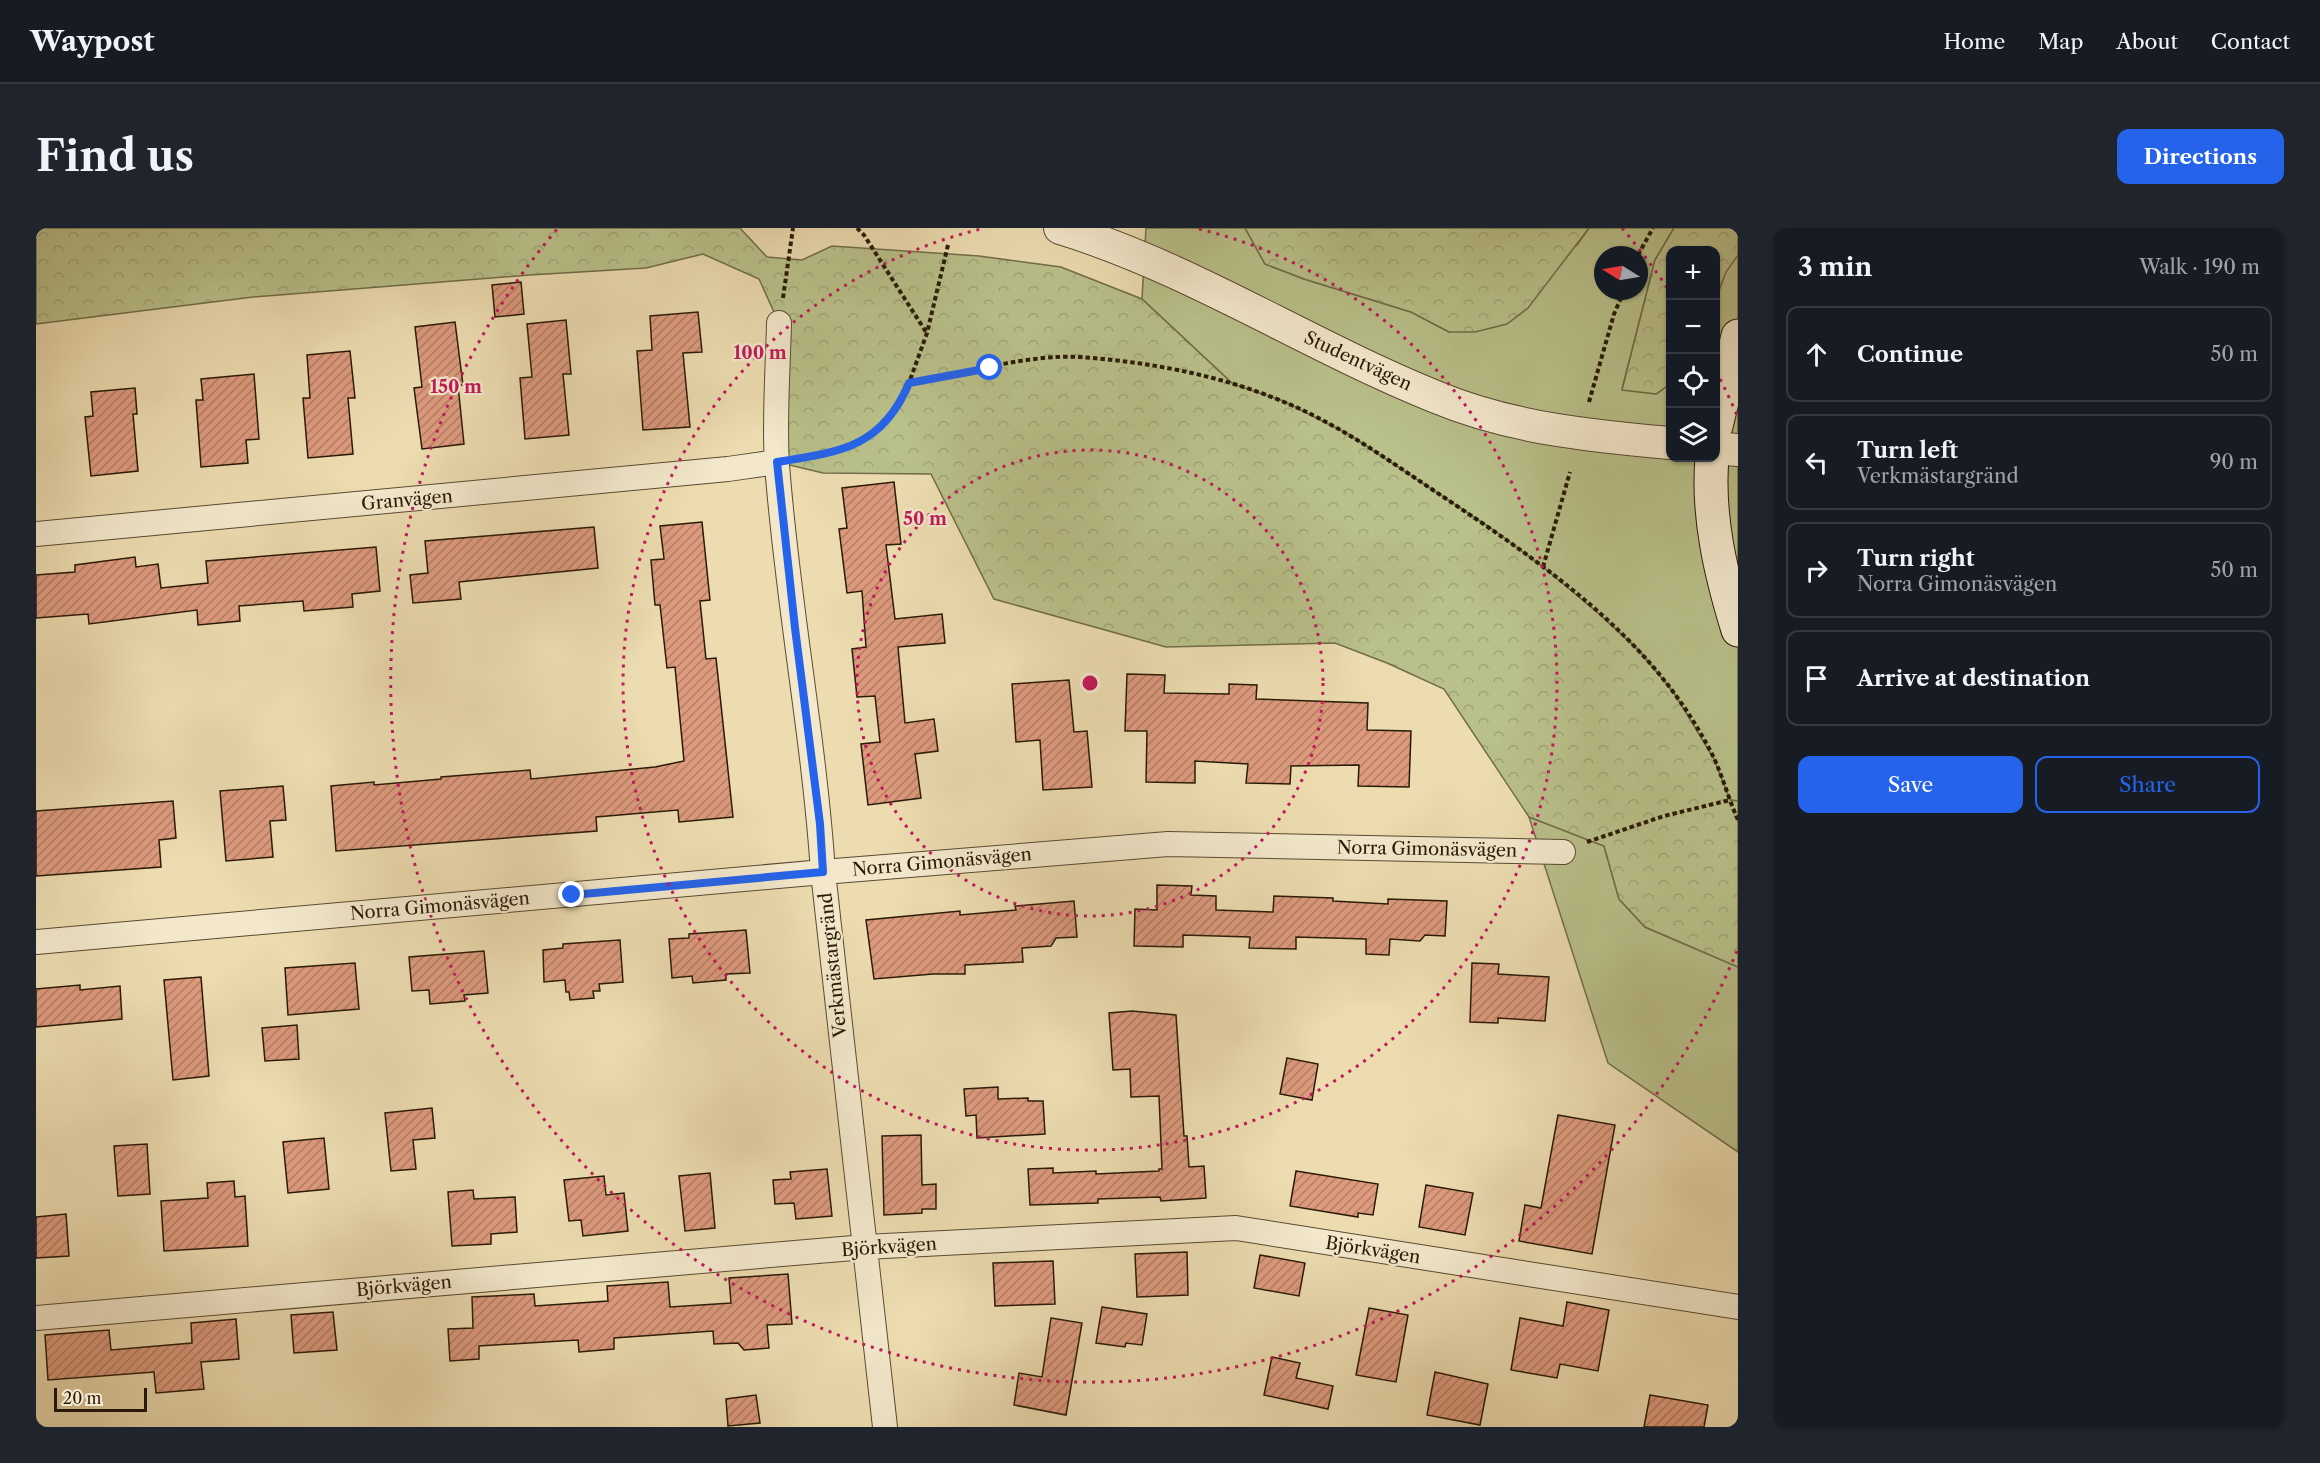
<!DOCTYPE html>
<html lang="en">
<head>
<meta charset="utf-8">
<style>
	body { margin:0; font-family:"Libre Caslon Text",serif; background:#20242c; color:#f1f3f6 }
	.controls { position:absolute; right:18px; top:18px; display:grid; overflow:hidden; border-radius:12px; box-shadow:0 2px 4px #0004 }
	.controls button { width:54px; height:54px; display:grid; place-items:center; padding:0; border:0; border-bottom:2px solid #363941; background:#171b24; color:#f1f3f6; font:30px sans-serif }
	.compass { position:absolute; left:1558px; top:18px; width:54px; height:54px; border-radius:50%; background:#171b24; box-shadow:0 2px 4px #0004; rotate:281deg }
	.scale { position:absolute; left:18px; bottom:15px; width:93px; box-sizing:border-box; padding-left:6px; border:3px solid #291a07; border-top:0; font-size:16px; line-height:21px; white-space:nowrap; color:#291a07; -webkit-text-stroke:4px #f3e8cc; paint-order:stroke }
	.stop { position:absolute; width:18px; height:18px; margin:-14px; border:4px solid #2563eb; border-radius:50%; background:#fff }
	.stop.end { background:#2563eb; border-color:#fff; box-shadow:0 2px 6px #0008 }
	.list { margin:0; padding:0; list-style:none }
	h2 { display:flex; justify-content:space-between; align-items:center; height:78px; margin:0; padding:0 24px; font-size:26px }
	h2 small { font-size:20px; font-weight:400; color:#9ea1a6 }
	.list li { display:grid; grid-template-columns:39px 1fr auto; gap:18px; align-items:center; box-sizing:border-box; height:96px; margin:0 12px 12px; padding:0 12px; border:2px solid #363941; border-radius:12px }
	.list b { display:block; font-size:22px; white-space:nowrap }
	.list p { margin:0; font-size:20px; white-space:nowrap; color:#9ea1a6 }
	.list em { font-size:20px; font-style:normal; color:#9ea1a6 }
	.actions { display:flex; gap:12px; padding:18px 24px }
	.actions a { flex:1; padding:14px 0; border:2px solid #2563eb; border-radius:12px; text-align:center; font-size:21px; color:#2563eb }
	.actions .main { background:#2563eb; color:#fff }
	.icon { flex:none; width:33px; height:33px; fill:none; stroke:currentColor; stroke-width:2; stroke-linecap:round; stroke-linejoin:round }
	.map { position:relative; flex:none; width:1702px; height:1199px; overflow:hidden; border-radius:12px }
	header { display:flex; align-items:center; gap:36px; box-sizing:border-box; height:84px; padding:0 30px; background:#171b24; border-bottom:2px solid #363941 }
	header strong { font-size:28px }
	nav { display:flex; gap:33px; margin-inline-start:auto; font-size:21px }
	.intro { display:flex; align-items:center; justify-content:space-between; box-sizing:border-box; height:144px; padding:0 36px }
	h1 { margin:0; font-size:42px }
	.button { padding:15px 27px; border-radius:12px; background:#2563eb; color:#fff; font-size:21px; font-weight:700 }
	main { display:flex; gap:36px; padding:0 36px }
	aside { flex:1; background:#171b24; border-radius:12px; box-shadow:0 2px 4px #0004 }
	.map>svg:first-child { display:block }
</style>
</head>
<body>
<header>
<strong>Waypost</strong>
<nav><a>Home</a><a>Map</a><a>About</a><a>Contact</a></nav>
</header>
<div class="intro"><h1>Find us</h1><a class="button">Directions</a></div>
<main>
<div class="map">
<svg width="1702" height="1199" viewBox="0 0 1702 1199">
	<defs>
		<pattern id="forest-crowns" width="20" height="18" patternUnits="userSpaceOnUse" patternTransform="scale(1.5)"><rect width="20" height="18" fill="#b9c08a"/><path d="M2 6a3 3 0 1 1 6 0M12 15a3 3 0 1 1 6 0" fill="none" stroke="#9fa476"/></pattern>
		<pattern id="building-hatch" width="6" height="6" patternUnits="userSpaceOnUse" patternTransform="scale(1.5)"><rect width="6" height="6" fill="#dd9a7d"/><path d="M-1 1l2-2M0 6l6-6M5 7l2-2" fill="none" stroke="#b37d64"/></pattern>
	</defs>
	<rect width="100%" height="100%" fill="#ecdcb0"/>
	<filter id="stains"><feTurbulence type="fractalNoise" baseFrequency=".00333" numOctaves="4"/><feColorMatrix values="0 0 0 0 .2 0 0 0 0 .09 0 0 0 0 .02 0 0 0 .5 -.17"/></filter>
	<radialGradient id="worn" r=".72"><stop offset=".6" stop-color="#630" stop-opacity="0"/><stop offset="1" stop-color="#630" stop-opacity=".3"/></radialGradient>
	<path fill="#b9c08a" stroke="#716d48" stroke-width="1.5" fill-rule="evenodd" d="M 1110,0 L 1209,0 L 1229,36 L 1268,51 L 1375,84 L 1413,104 L 1541,17 L 1553,0 L 1638,0 L 1619,32 L 1586,161 L 1620,166 L 1634,156 L 1634,230 L 1680,230 L 1680,70 L 1690,43 L 1702,27 L 1702,573 L 1694,572 L 1678,531 L 1638,465 L 1603,422 L 1562,385 L 1507,339 L 1456,301 L 1312,206 L 1247,173 L 1197,156 L 1106,71 ZM 1567,27 L 1603,27 L 1603,63 L 1567,63 Z
		M 1493,589 L 1568,618 L 1583,671 L 1609,699 L 1702,739 L 1702,924 L 1572,835 Z"/>
	<path fill="url(#forest-crowns)" stroke="#716d48" stroke-width="1.5" d="M 0,0 L 704,0 L 731,29 L 766,32 L 796,18 L 943,28 L 1025,39 L 1106,71 L 1197,156 L 1247,173 L 1312,206 L 1456,301 L 1507,339 L 1562,385 L 1603,423 L 1638,465 L 1678,531 L 1694,572 L 1702,573 L 1702,739 L 1609,699 L 1583,671 L 1568,618 L 1493,589 L 1408,461 L 1351,435 L 1299,415 L 1130,419 L 958,371 L 895,246 L 787,245 L 741,234 L 743,95 L 723,51 L 667,26 L 610,40 L 494,47 L 217,69 L 0,96 Z
		M 1209,0 L 1553,0 L 1492,80 L 1471,96 L 1439,104 L 1413,104 L 1375,84 L 1268,51 L 1229,36 Z
		M 1638,0 L 1702,0 L 1702,27 L 1690,44 L 1680,70 L 1680,22 L 1634,22 L 1634,156 L 1620,166 L 1586,162 L 1619,32 Z"/>
	<path fill="url(#building-hatch)" stroke="#291a07" stroke-width="1.5" d="M 485,54 L 488,86 L 459,89 L 456,57 Z
		M 662,84 L 666,124 L 647,125 L 654,199 L 607,202 L 601,123 L 616,122 L 614,88 Z
		M 530,92 L 535,146 L 527,146 L 533,207 L 489,211 L 484,150 L 496,149 L 491,96 Z
		M 419,94 L 427,157 L 422,157 L 428,216 L 386,221 L 378,160 L 386,159 L 379,99 Z
		M 314,123 L 319,170 L 312,170 L 317,226 L 272,230 L 267,170 L 274,170 L 271,127 Z
		M 218,146 L 223,211 L 210,212 L 212,235 L 165,239 L 160,172 L 167,172 L 165,151 Z
		M 99,160 L 101,186 L 97,186 L 102,243 L 55,248 L 49,189 L 57,188 L 55,164 Z
		M 858,254 L 865,316 L 850,317 L 859,391 L 906,386 L 909,415 L 862,419 L 869,495 L 898,491 L 902,523 L 879,526 L 885,570 L 832,577 L 825,516 L 844,514 L 839,468 L 821,469 L 816,421 L 830,419 L 826,363 L 811,365 L 803,301 L 811,300 L 806,260 Z
		M 666,294 L 674,372 L 664,373 L 670,431 L 680,430 L 697,589 L 643,594 L 642,582 L 560,589 L 561,603 L 300,623 L 295,558 L 338,554 L 338,557 L 405,551 L 405,549 L 494,542 L 495,551 L 619,539 L 648,533 L 639,439 L 631,440 L 624,377 L 619,377 L 615,332 L 628,331 L 624,298 Z
		M 558,299 L 562,340 L 423,354 L 425,371 L 377,375 L 374,347 L 392,345 L 389,313 Z
		M 340,319 L 344,363 L 316,366 L 317,379 L 268,383 L 267,373 L 203,378 L 204,393 L 162,397 L 161,382 L 53,396 L 52,386 L 0,390 L 0,347 L 39,344 L 39,337 L 99,329 L 100,339 L 122,336 L 125,360 L 172,355 L 170,333 Z
		M 1091,446 L 1129,447 L 1128,465 L 1193,466 L 1193,456 L 1221,457 L 1220,471 L 1332,475 L 1331,502 L 1375,503 L 1373,559 L 1322,558 L 1323,537 L 1255,538 L 1254,556 L 1210,555 L 1212,536 L 1159,533 L 1159,555 L 1110,554 L 1111,503 L 1089,503 Z
		M 1033,452 L 1038,504 L 1051,503 L 1056,559 L 1007,562 L 1004,512 L 980,514 L 976,456 Z
		M 247,558 L 250,592 L 234,593 L 237,629 L 190,633 L 184,563 Z
		M 137,573 L 140,610 L 123,612 L 125,639 L 0,648 L 0,583 Z
		M 1121,657 L 1156,658 L 1155,667 L 1180,668 L 1180,682 L 1237,684 L 1238,668 L 1297,670 L 1297,673 L 1352,676 L 1352,671 L 1411,673 L 1409,708 L 1389,707 L 1384,713 L 1354,711 L 1353,727 L 1330,726 L 1330,711 L 1260,709 L 1260,721 L 1213,720 L 1214,709 L 1147,707 L 1147,719 L 1098,718 L 1099,681 L 1121,682 Z
		M 1038,673 L 1041,709 L 1020,710 L 1015,718 L 986,720 L 987,734 L 929,737 L 929,746 L 897,746 L 838,751 L 830,692 L 924,683 L 924,687 L 980,682 L 979,678 Z
		M 710,702 L 714,745 L 690,746 L 690,752 L 657,755 L 656,748 L 636,750 L 633,711 L 653,710 L 653,706 Z
		M 584,712 L 587,754 L 563,756 L 564,763 L 557,763 L 558,770 L 534,772 L 533,764 L 530,764 L 529,752 L 508,754 L 507,722 L 527,720 L 527,716 Z
		M 448,723 L 452,765 L 428,767 L 429,773 L 394,776 L 393,762 L 376,763 L 373,729 Z
		M 319,735 L 323,781 L 252,787 L 249,740 Z
		M 1436,735 L 1463,736 L 1462,746 L 1513,749 L 1509,793 L 1462,790 L 1462,795 L 1434,794 Z
		M 165,749 L 173,848 L 137,852 L 128,752 Z
		M 44,757 L 44,762 L 84,758 L 86,791 L 0,799 L 0,761 Z
		M 1096,783 L 1140,787 L 1148,908 L 1151,908 L 1153,939 L 1168,938 L 1170,970 L 1125,973 L 1124,969 L 1062,971 L 1062,975 L 994,977 L 992,941 L 1017,940 L 1017,945 L 1060,943 L 1060,946 L 1123,943 L 1123,941 L 1126,941 L 1123,868 L 1095,869 L 1094,841 L 1077,842 L 1073,785 Z
		M 261,797 L 263,831 L 229,833 L 226,800 Z
		M 1251,830 L 1282,836 L 1276,872 L 1244,866 Z
		M 962,859 L 962,871 L 992,870 L 992,873 L 1007,873 L 1009,906 L 941,910 L 940,887 L 930,888 L 928,861 Z
		M 396,880 L 399,910 L 377,912 L 380,941 L 355,943 L 349,885 Z
		M 1522,887 L 1579,897 L 1556,1026 L 1483,1013 L 1489,977 L 1505,980 Z
		M 885,907 L 886,957 L 900,956 L 900,981 L 886,981 L 886,985 L 848,987 L 846,908 Z
		M 288,910 L 293,961 L 252,965 L 247,914 Z
		M 111,916 L 114,966 L 82,968 L 78,918 Z
		M 791,941 L 796,988 L 760,991 L 758,975 L 739,976 L 737,952 L 755,951 L 754,944 Z
		M 1260,943 L 1342,956 L 1337,987 L 1322,985 L 1322,989 L 1254,978 Z
		M 674,945 L 679,1000 L 649,1003 L 643,948 Z
		M 568,948 L 570,967 L 588,965 L 592,1003 L 547,1008 L 545,992 L 533,993 L 528,952 Z
		M 198,953 L 199,969 L 209,968 L 212,1018 L 128,1023 L 125,973 L 172,970 L 171,955 Z
		M 1390,957 L 1437,965 L 1429,1007 L 1383,999 Z
		M 437,962 L 438,971 L 479,969 L 481,1004 L 455,1006 L 455,1016 L 416,1018 L 412,964 Z
		M 30,986 L 33,1028 L 0,1030 L 0,989 Z
		M 1151,1024 L 1152,1067 L 1101,1069 L 1099,1026 Z
		M 1224,1027 L 1269,1035 L 1263,1068 L 1218,1060 Z
		M 1017,1033 L 1019,1076 L 959,1078 L 957,1035 Z
		M 752,1046 L 756,1096 L 731,1097 L 733,1120 L 708,1122 L 702,1115 L 678,1116 L 677,1103 L 578,1110 L 578,1121 L 543,1124 L 542,1112 L 443,1118 L 443,1131 L 414,1133 L 412,1101 L 437,1100 L 436,1069 L 498,1066 L 499,1078 L 572,1073 L 571,1058 L 632,1054 L 634,1079 L 695,1075 L 693,1050 Z
		M 1531,1074 L 1573,1082 L 1562,1143 L 1524,1136 L 1521,1150 L 1475,1142 L 1484,1090 L 1527,1098 Z
		M 1066,1079 L 1111,1086 L 1106,1117 L 1090,1115 L 1089,1119 L 1060,1115 Z
		M 1333,1080 L 1372,1087 L 1360,1154 L 1320,1147 Z
		M 297,1084 L 301,1122 L 258,1125 L 255,1087 Z
		M 1015,1090 L 1046,1095 L 1030,1187 L 978,1177 L 983,1145 L 1006,1149 Z
		M 200,1091 L 203,1131 L 165,1134 L 168,1161 L 120,1165 L 118,1144 L 12,1152 L 9,1107 L 73,1102 L 75,1122 L 156,1115 L 155,1095 Z
		M 1236,1129 L 1264,1135 L 1260,1150 L 1297,1158 L 1292,1181 L 1228,1167 Z
		M 1399,1144 L 1452,1156 L 1444,1197 L 1391,1187 Z
		M 720,1167 L 724,1195 L 692,1198 L 690,1171 Z
		M 1614,1167 L 1672,1177 L 1668,1199 L 1608,1199 Z"/>
	<g fill="none" stroke-linecap="round" stroke-linejoin="round">
		<g stroke="#5a4a31" stroke-width="26">
			<path id="minor" d="M 743,95 C 742,140 738,192 741,236 C 751,373 778,508 787,644 L 849,1199
				M 0,306 L 692,241 L 741,234
				M 0,714 L 787,644 L 1132,616 L 1527,624
				M 0,1090 L 829,1019 L 1200,1000 L 1702,1079"/>
		</g>
		<g stroke="#5a4a31" stroke-width="34">
			<path id="tertiary" d="M 1024,0 C 1155,40 1273,118 1400,169 C 1474,200 1555,208 1634,215
				M 1680,220 L 1702,222"/>
		</g>
		<g stroke="#291a07" stroke-width="35">
			<path id="secondary" d="M 1680,198 L 1702,108
				M 1676,230 C 1671,288 1685,347 1702,402"/>
		</g>
		<path stroke="#291a07" stroke-width="4" stroke-dasharray="4.5 3" stroke-linecap="butt" d="M 821,0 L 828,7 L 890,104
			M 912,17 L 891,105 L 873,155 C 927,146 991,126 1044,129 C 1113,134 1184,147 1248,174 C 1302,196 1349,230 1397,262 C 1481,318 1578,383 1638,465 C 1653,485 1667,508 1678,530 C 1687,550 1693,572 1702,592
			M 1602,27 L 1617,0
			M 747,70 L 757,0
			M 1553,174 L 1578,86 L 1588,63
			M 768,229 C 821,221 851,207 873,155
			M 1507,339 L 1534,244
			M 1551,614 L 1628,588 L 1694,572"/>
		<use href="#minor" stroke="#f3e8cc" stroke-width="24"/>
		<use href="#tertiary" stroke="#f3e8cc" stroke-width="32"/>
		<use href="#secondary" stroke="#f3e8cc" stroke-width="33"/>
	</g>
	<g fill="none" stroke-linecap="round" stroke-linejoin="round">
		<path stroke="#2563eb" stroke-width="8" d="M 536,667 L 787,644 L 784,596 L 759,400 L 741,234 C 803,224 846,220 873,155 L 954,140"/>
	</g>
	<g fill="none" stroke="#c2185b" stroke-width="3" stroke-dasharray="3 6">
		<circle cx="1054" cy="455" r="233"/>
		<path d="M1163 1A467 467 0 1 1 945 1"/>
		<path d="M1701 723A700 700 0 1 1 522 0M1586 0A700 700 0 0 1 1634 64M1680 143A700 700 0 0 1 1701 187"/>
	</g>
	<g text-anchor="middle" stroke-width="4.5" stroke-linejoin="round" paint-order="stroke">
		<g font-size="18" fill="#291a07" stroke="#f3e8cc">
			<text transform="translate(1322 133) rotate(25)" y="6">Studentvägen</text>
			<text transform="translate(371 272) rotate(-5)" y="6">Granvägen</text>
			<text transform="translate(1391 621) rotate(1)" y="6">Norra Gimonäsvägen</text>
			<text transform="translate(906 634) rotate(-5)" y="6">Norra Gimonäsvägen</text>
			<text transform="translate(404 678) rotate(-5)" y="6">Norra Gimonäsvägen</text>
			<text transform="translate(797 737) rotate(-96)" y="6">Verkmästargränd</text>
			<text transform="translate(853 1019) rotate(-4)" y="6">Björkvägen</text>
			<text transform="translate(1337 1022) rotate(9)" y="6">Björkvägen</text>
			<text transform="translate(368 1058) rotate(-5)" y="6">Björkvägen</text>
		</g>
	</g>
	<circle cx="1054" cy="455" r="9" fill="#c2185b" stroke="#f3e8cc" stroke-width="3"/>
	<g font-size="18" text-anchor="middle" font-weight="bold" fill="#c2185b" stroke="#f3e8cc" stroke-width="4.5" stroke-linejoin="round" paint-order="stroke">
		<text x="724" y="131">100 m</text>
		<text x="420" y="165">150 m</text>
		<text x="889" y="297">50 m</text>
	</g>
	<rect width="100%" height="100%" filter="url(#stains)"/>
	<rect width="100%" height="100%" fill="url(#worn)"/>
</svg>
<div class="controls">
<button>+</button>
<button>−</button>
<button><svg class="icon" aria-label="locate" viewBox="0 0 24 24"><circle cx="12" cy="12" r="6"/><path d="M12 2v4M12 18v4M2 12h4M18 12h4"/></svg></button>
<button><svg class="icon" aria-label="layers" viewBox="0 0 24 24"><path d="M12 4l9 5-9 5-9-5zM3 14l9 5 9-5"/></svg></button>
</div>
<svg class="compass" viewBox="-18 -18 36 36"><path d="M0-13l5 13h-10z" fill="#e53935"/><path d="M0 13l5-13h-10z" fill="#9ea1a6"/></svg>
<div class="scale">20 m</div>
<div class="stop" style="left:954px;top:140px"></div>
<div class="stop end" style="left:536px;top:667px"></div>
</div>
<aside>
<h2>3 min<small>Walk · 190 m</small></h2>
<ul class="list">
<li><svg class="icon" aria-label="ahead" viewBox="0 0 24 24"><path d="M12 20V5M6 11l6-6 6 6"/></svg><div><b>Continue</b></div><em>50 m</em></li>
<li><svg class="icon" aria-label="left" viewBox="0 0 24 24"><path d="M17 20v-9H6M10 6l-5 5 5 5"/></svg><div><b>Turn left</b><p>Verkmästargränd</p></div><em>90 m</em></li>
<li><svg class="icon" aria-label="right" viewBox="0 0 24 24"><path d="M7 20v-9h11M14 6l5 5-5 5"/></svg><div><b>Turn right</b><p>Norra Gimonäsvägen</p></div><em>50 m</em></li>
<li><svg class="icon" aria-label="arrive" viewBox="0 0 24 24"><path d="M6 21V4h12l-3 4 3 4H6"/></svg><div><b>Arrive at destination</b></div></li>
</ul>
<div class="actions"><a class="main">Save</a><a>Share</a></div>
</aside>
</main>
</body>
</html>
